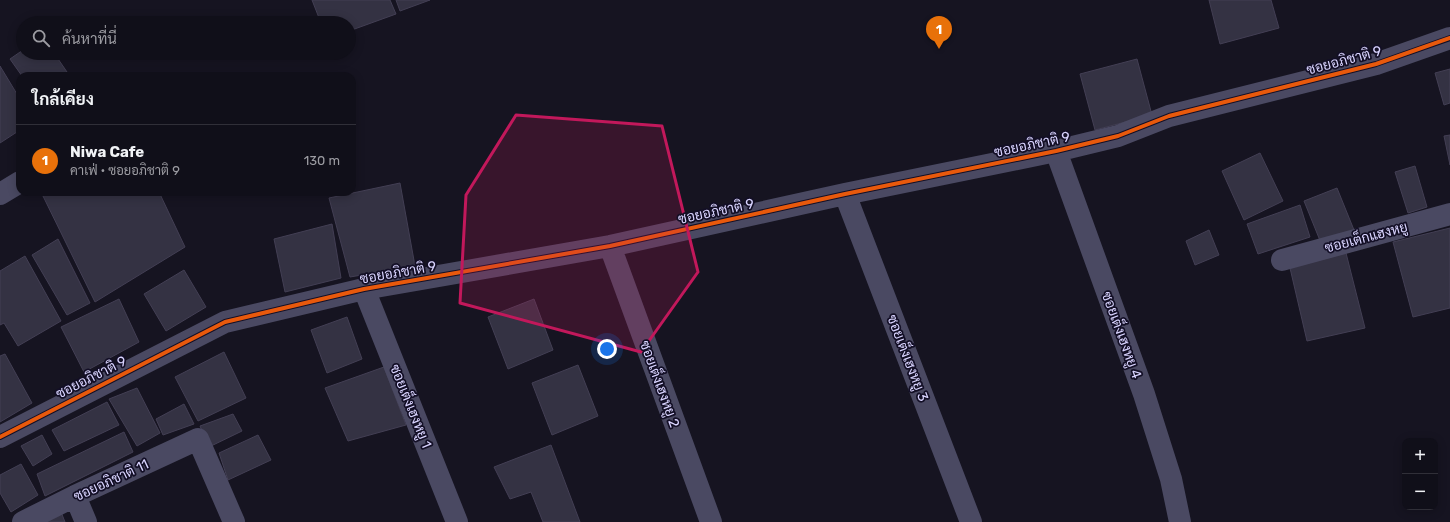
<!DOCTYPE html>
<html lang="th">
<head>
<meta charset="utf-8">
<style>
	body { margin:0; font-family:Rubik,Sarabun,sans-serif; background:#191822; color:#f1f3f6 }
	.controls { position:absolute; right:12px; bottom:12px; display:grid; overflow:hidden; border-radius:8px; box-shadow:0 2px 10px #0003 }
	.controls button { width:36px; height:36px; display:grid; place-items:center; padding:0; border:0; border-bottom:1px solid #302f38; background:#100f19; color:#f1f3f6; font:20px sans-serif }
	.you { position:absolute; left:607px; top:349px; width:14px; height:14px; margin:-10px; border:3px solid #fff; border-radius:50%; background:#1a73e8; box-shadow:0 0 0 6px #1a73e833 }
	.badge { display:grid; place-items:center; width:26px; height:26px; border-radius:50%; background:#1a73e8; color:#fff; font-size:13px; font-weight:700 }
	.pin { position:absolute; translate:-50% -33px; filter:drop-shadow(0 1px 2px #0008) }
	.pin::after { content:''; position:absolute; top:21px; width:14px; height:12px; background:inherit; clip-path:polygon(0 0,100% 0,50% 100%) }
	.list { margin:0; padding:0; list-style:none }
	h2 { display:flex; justify-content:space-between; align-items:center; height:52px; margin:0; padding:0 16px; font-size:17px }
	h2 small { font-size:13px; font-weight:400; color:#9c9ca2 }
	.list li { display:grid; grid-template-columns:26px 1fr auto; gap:12px; align-items:center; box-sizing:border-box; height:72px; padding:0 16px; border-top:1px solid #302f38 }
	.list b { display:block; font-size:15px; white-space:nowrap }
	.list p { margin:0; font-size:13px; white-space:nowrap; color:#9c9ca2 }
	.list em { font-size:13px; font-style:normal; color:#9c9ca2 }
	.icon { flex:none; width:22px; height:22px; fill:none; stroke:currentColor; stroke-width:2; stroke-linecap:round; stroke-linejoin:round }
	.map { position:relative; flex:none; width:1450px; height:522px; overflow:hidden }
	.search { position:absolute; background:#100f19; box-shadow:0 2px 10px #0003; left:16px; top:16px; width:340px; height:44px; display:flex; align-items:center; gap:10px; box-sizing:border-box; padding:0 14px; border-radius:22px; color:#9c9ca2; font-size:15px }
	.panel { position:absolute; background:#100f19; box-shadow:0 2px 10px #0003; left:16px; top:72px; width:340px; height:124px; border-radius:12px }
	.map>svg:first-child { display:block }
</style>
</head>
<body>
<div class="map">
<svg width="1450" height="522" viewBox="0 0 1450 522">
	<rect width="100%" height="100%" fill="#161421"/>
	<path fill="#343243" stroke="#433f54" d="M 312,0 L 390,0 L 396,14 L 349,31 L 349,23 L 321,23 Z
		M 396,0 L 430,0 L 400,11 Z
		M 1209,0 L 1271,0 L 1279,28 L 1220,44 Z
		M 23,50 L 23,53 L 54,53 L 67,72 L 61,76 L 22,76 L 10,59 Z
		M 1137,59 L 1152,115 L 1095,130 L 1080,74 Z
		M 0,66 L 20,99 L 20,130 L 0,143 Z
		M 1450,69 L 1450,103 L 1444,105 L 1435,73 Z
		M 1450,135 L 1450,165 L 1444,136 Z
		M 1260,153 L 1283,201 L 1244,220 L 1222,171 Z
		M 1415,166 L 1427,207 L 1408,213 L 1395,172 Z
		M 400,183 L 415,266 L 350,277 L 329,198 Z
		M 1337,188 L 1354,230 L 1321,243 L 1304,201 Z
		M 41,192 L 159,192 L 185,247 L 95,302 Z
		M 1300,205 L 1310,237 L 1258,254 L 1247,224 Z
		M 332,224 L 341,278 L 285,292 L 274,239 Z
		M 1450,228 L 1450,308 L 1413,317 L 1393,242 Z
		M 1209,230 L 1219,255 L 1195,265 L 1186,241 Z
		M 58,239 L 90,303 L 67,315 L 32,255 Z
		M 1346,253 L 1365,328 L 1307,341 L 1290,268 Z
		M 25,256 L 61,321 L 18,346 L 4,323 L 0,325 L 0,271 Z
		M 184,270 L 206,307 L 166,331 L 144,294 Z
		M 119,299 L 139,342 L 84,372 L 61,327 Z
		M 534,299 L 553,350 L 508,369 L 488,317 Z
		M 347,317 L 362,359 L 327,373 L 311,330 Z
		M 224,352 L 246,398 L 198,421 L 175,377 Z
		M 5,354 L 32,403 L 0,422 L 0,356 Z
		M 578,365 L 598,416 L 552,435 L 532,383 Z
		M 384,367 L 406,425 L 348,441 L 325,388 Z
		M 137,388 L 160,433 L 137,446 L 109,399 Z
		M 107,402 L 119,425 L 64,451 L 52,430 Z
		M 184,404 L 194,424 L 163,435 L 156,419 Z
		M 233,414 L 242,431 L 209,447 L 200,426 Z
		M 124,432 L 133,452 L 45,496 L 37,474 Z
		M 42,435 L 52,454 L 33,466 L 21,446 Z
		M 258,435 L 271,460 L 228,480 L 219,453 Z
		M 551,445 L 580,522 L 543,522 L 531,492 L 510,499 L 494,467 Z
		M 21,464 L 38,495 L 11,512 L 0,493 L 0,475 Z
		M 61,512 L 65,522 L 39,522 Z"/>
	<g fill="none" stroke-linecap="round" stroke-linejoin="round">
		<path stroke="#4a4962" stroke-width="22" d="M 1056,151 L 1144,394 L 1171,479 L 1180,522
			M 0,194 L 20,182
			M 845,194 L 971,522
			M 610,246 L 711,522
			M 1282,260 L 1450,214
			M 364,289 L 457,522
			M 0,437 L 225,322 L 364,289 L 610,246 L 845,194 L 1056,151 L 1118,136 L 1169,116 L 1376,64 L 1450,38
			M 75,496 L 86,522
			M 23,522 L 75,496 L 198,439 L 234,522"/>
		<g stroke="#130f26" stroke-width="6">
			<path id="cycleway" d="M 0,437 L 225,322 L 364,289 L 610,246 L 845,194 L 1056,151 L 1118,136 L 1169,116 L 1376,64 L 1450,38"/>
		</g>
		<use href="#cycleway" stroke="#e8590c" stroke-width="4"/>
	</g>
	<path fill="#c2185b" fill-opacity="0.2" stroke="#c2185b" stroke-width="3" stroke-linejoin="round" d="M 516,115 L 662,126 L 698,272 L 641,352 L 460,303 L 466,195 Z"/>
	<g text-anchor="middle" stroke-width="3.5" stroke-linejoin="round" paint-order="stroke">
		<g font-size="14" fill="#d9d4ff" stroke="#130f26">
			<text transform="translate(1344 60) rotate(-15)" y="5">ซอยอภิชาติ 9</text>
			<text transform="translate(1032 144) rotate(-12)" y="5">ซอยอภิชาติ 9</text>
			<text transform="translate(716 211) rotate(-12)" y="5">ซอยอภิชาติ 9</text>
			<text transform="translate(1366 237) rotate(-15)" y="5">ซอยเต็กแฮงหยู</text>
			<text transform="translate(398 272) rotate(-10)" y="5">ซอยอภิชาติ 9</text>
			<text transform="translate(1122 335) rotate(70)" y="5">ซอยเต็งเฮงหยู 4</text>
			<text transform="translate(908 358) rotate(69)" y="5">ซอยเต็งเฮงหยู 3</text>
			<text transform="translate(91 377) rotate(-27)" y="5">ซอยอภิชาติ 9</text>
			<text transform="translate(660 384) rotate(70)" y="5">ซอยเต็งเฮงหยู 2</text>
			<text transform="translate(411 406) rotate(68)" y="5">ซอยเต็งเฮงหยู 1</text>
			<text transform="translate(111 480) rotate(-25)" y="5">ซอยอภิชาติ 11</text>
		</g>
	</g>
</svg>
<div class="controls">
<button>+</button>
<button>−</button>
</div>
<div class="you"></div>
<div class="pin badge" style="left:939px;top:49px;background:#e8710a">1</div>
<div class="search"><svg class="icon" aria-label="search" viewBox="0 0 24 24"><circle cx="10" cy="10" r="6"/><path d="M15 15l6 6"/></svg>ค้นหาที่นี่</div>
<section class="panel">
<h2>ใกล้เคียง<small></small></h2>
<ul class="list">
<li><span class="badge" style="background:#e8710a">1</span><div><b>Niwa Cafe</b><p>คาเฟ่ · ซอยอภิชาติ 9</p></div><em>130 m</em></li>
</ul>
</section>
</div>
</body>
</html>
